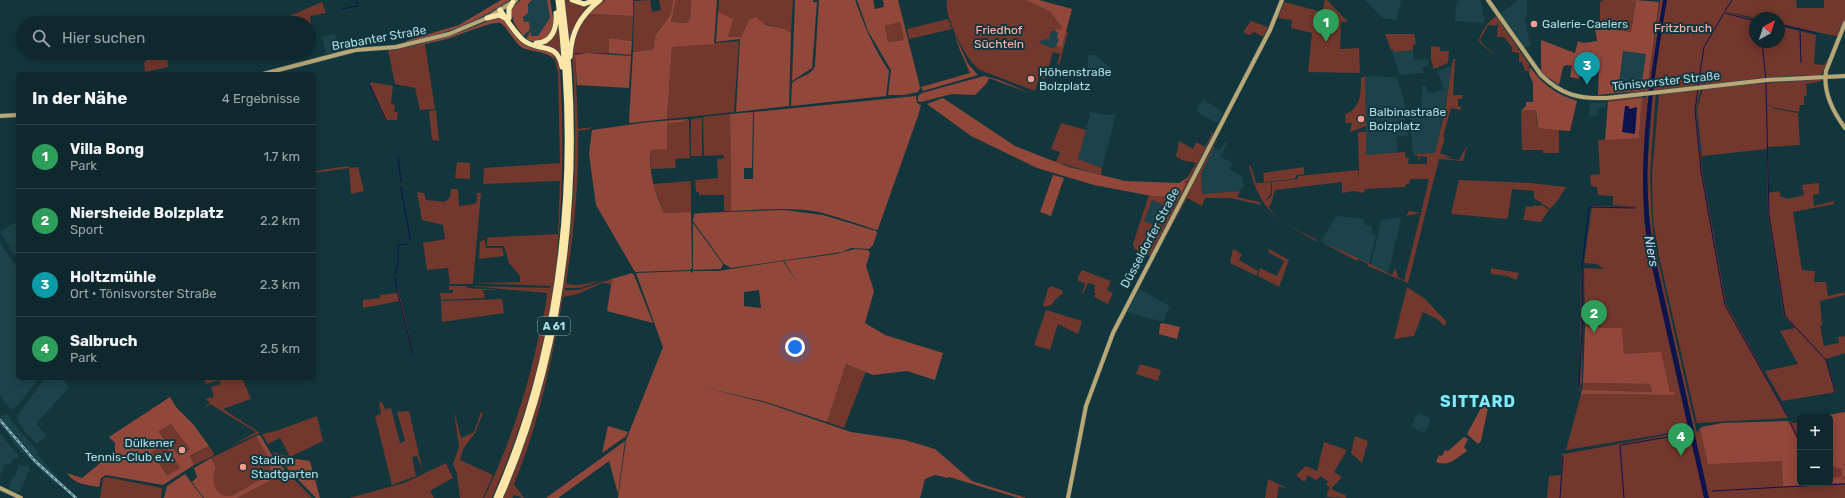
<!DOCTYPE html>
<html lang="de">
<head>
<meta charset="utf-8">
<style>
	body { margin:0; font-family:Rubik,sans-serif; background:#1c3439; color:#f1f3f6 }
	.controls { position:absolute; right:12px; bottom:12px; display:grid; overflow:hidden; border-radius:6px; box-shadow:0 2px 10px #0003 }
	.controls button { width:36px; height:36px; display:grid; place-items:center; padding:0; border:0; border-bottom:1px solid #2e4449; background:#0e282d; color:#f1f3f6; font:20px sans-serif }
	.compass { position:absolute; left:1749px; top:12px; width:36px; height:36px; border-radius:50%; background:#0e282d; box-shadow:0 2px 10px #0003; rotate:39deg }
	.you { position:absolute; left:795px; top:347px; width:14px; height:14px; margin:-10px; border:3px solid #fff; border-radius:50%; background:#1a73e8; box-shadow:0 0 0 6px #1a73e833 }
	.badge { display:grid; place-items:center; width:26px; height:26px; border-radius:50%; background:#d93025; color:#fff; font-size:13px; font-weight:700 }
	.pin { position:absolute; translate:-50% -33px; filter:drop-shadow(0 1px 2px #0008) }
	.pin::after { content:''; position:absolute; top:21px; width:14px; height:12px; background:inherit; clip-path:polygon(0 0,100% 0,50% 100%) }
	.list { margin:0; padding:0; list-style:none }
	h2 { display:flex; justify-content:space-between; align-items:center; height:52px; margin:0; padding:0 16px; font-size:17px }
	h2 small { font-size:13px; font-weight:400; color:#9ba6aa }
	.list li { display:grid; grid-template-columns:26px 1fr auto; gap:12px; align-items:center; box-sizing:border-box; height:64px; padding:0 16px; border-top:1px solid #2e4449 }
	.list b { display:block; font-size:15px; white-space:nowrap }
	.list p { margin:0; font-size:13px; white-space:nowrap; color:#9ba6aa }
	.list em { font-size:13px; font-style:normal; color:#9ba6aa }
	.icon { flex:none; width:22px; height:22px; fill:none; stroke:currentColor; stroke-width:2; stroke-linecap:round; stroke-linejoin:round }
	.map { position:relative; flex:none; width:1845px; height:498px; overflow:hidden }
	.search { position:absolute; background:#0e282d; box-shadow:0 2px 10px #0003; left:16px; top:16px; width:300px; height:44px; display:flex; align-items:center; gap:10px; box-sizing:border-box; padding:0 14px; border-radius:22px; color:#9ba6aa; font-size:15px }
	.panel { position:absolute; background:#0e282d; box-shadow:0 2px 10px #0003; left:16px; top:72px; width:300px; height:308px; border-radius:6px }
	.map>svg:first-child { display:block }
</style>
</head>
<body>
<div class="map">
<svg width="1845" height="498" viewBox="0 0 1845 498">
	<rect width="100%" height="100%" fill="#13363c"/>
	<path fill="#1c434a" d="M 532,0 L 547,0 L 550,18 L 538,36 L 531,36 L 531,32 L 526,39 L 523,36 L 529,30 L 524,22 L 523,17 L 528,13 L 528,4 Z
		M 1365,0 L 1401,0 L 1397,20 L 1382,18 Z
		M 1458,0 L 1480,0 L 1483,9 L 1483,16 L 1486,18 L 1483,23 L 1455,21 L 1456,3 L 1459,4 Z
		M 1517,0 L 1527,0 L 1527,18 L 1524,18 L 1527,26 L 1528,37 L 1532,44 L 1525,49 L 1500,13 L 1517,1 Z
		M 1054,28 L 1055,29 L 1055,31 L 1058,32 L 1059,39 L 1056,46 L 1053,48 L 1039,43 Z
		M 335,34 L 340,51 L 326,54 L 322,39 L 320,37 Z
		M 1393,49 L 1394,52 L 1413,50 L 1414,60 L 1428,59 L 1429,65 L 1422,68 L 1424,73 L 1400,75 L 1391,50 Z
		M 1623,51 L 1646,54 L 1642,82 L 1637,85 L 1619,83 Z
		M 1088,55 L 1095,55 L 1113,70 L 1113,72 L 1110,75 L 1104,78 L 1095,71 L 1088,71 Z
		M 1453,65 L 1435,153 L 1413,154 L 1409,111 L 1422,109 L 1421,98 L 1422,98 L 1422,86 L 1426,86 L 1428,93 L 1444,90 L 1438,71 Z
		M 1365,76 L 1395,77 L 1398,80 L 1404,101 L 1405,121 L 1387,124 L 1384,121 L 1377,122 L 1378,129 L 1386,128 L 1388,126 L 1406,126 L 1408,136 L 1396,137 L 1398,153 L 1366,155 Z
		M 1203,99 L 1223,112 L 1218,122 L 1214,122 L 1196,111 Z
		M 1608,102 L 1605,107 L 1598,109 L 1598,116 L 1589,117 L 1590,103 Z
		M 1091,112 L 1105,115 L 1116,114 L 1102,168 L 1078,159 Z
		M 1226,141 L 1228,143 L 1220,156 L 1233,164 L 1229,169 L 1242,176 L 1244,185 L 1240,191 L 1202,194 L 1201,174 L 1207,159 L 1213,146 L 1219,150 Z
		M 1152,200 L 1161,204 L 1165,211 L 1163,218 L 1159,219 L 1164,225 L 1163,228 L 1144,221 Z
		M 1336,216 L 1365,219 L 1364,224 L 1373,227 L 1371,234 L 1376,235 L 1369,264 L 1321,242 Z
		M 1400,217 L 1401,219 L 1389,270 L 1385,272 L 1371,265 L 1381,220 Z
		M 18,221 L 18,260 L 0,232 Z
		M 0,243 L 18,269 L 18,378 L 39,378 L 23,399 L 12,411 L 0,395 Z
		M 1139,289 L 1170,306 L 1163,322 L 1127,312 Z
		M 45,378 L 61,378 L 69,387 L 36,424 L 47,435 L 37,444 L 25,432 L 16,418 Z
		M 1418,413 L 1428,417 L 1431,421 L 1424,433 L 1411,426 Z
		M 5,414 L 9,415 L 10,419 L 39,453 L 37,454 L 59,479 L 55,484 L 16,446 L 2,426 L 0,426 L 0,417 Z
		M 0,433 L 19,456 L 14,460 L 13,459 L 10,465 L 6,463 L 0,475 Z
		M 19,464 L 26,467 L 27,465 L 30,469 L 19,493 L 8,488 L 14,476 L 15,476 Z"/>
	<path fill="#72372d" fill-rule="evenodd" d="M 564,0 L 595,2 L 585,12 L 569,45 Z
		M 603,0 L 606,0 L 590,14 L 633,16 L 632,41 L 609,38 L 609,53 L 575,53 L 578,129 L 592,127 L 590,129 L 578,131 C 579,182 574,233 566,283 C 576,288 593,282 603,280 L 580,288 L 565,288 L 565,290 L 578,290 L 612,279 L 611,284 L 602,283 L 578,294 L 563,297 C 552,360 539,424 514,484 L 524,498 L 514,495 L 512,498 L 503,498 C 552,384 575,259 575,135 C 575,118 574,101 574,83 C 573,68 570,50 575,35 C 580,21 591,9 603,0 Z
		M 650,0 L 652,12 L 661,10 L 659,0 L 673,0 C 672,6 672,13 668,18 C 661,30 652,34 654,49 L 633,52 L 634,1 Z
		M 676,0 L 691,0 L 690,19 L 686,23 L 671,22 Z
		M 719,0 L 793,0 L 791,33 L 785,29 L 749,20 L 741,37 L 728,37 L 718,12 Z
		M 947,0 L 1025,0 L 1049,11 L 1062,27 L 1062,31 L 1054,29 L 1053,31 L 1051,31 L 1049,39 L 1042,40 L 1039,43 L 1053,48 L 1056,46 L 1062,47 L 1066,32 L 1068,32 L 1059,65 L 1057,64 L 1060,54 L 1053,52 L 1045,79 L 1039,77 L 1035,91 L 980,70 C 967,62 943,15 947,0 Z
		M 1325,0 L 1327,0 L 1348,22 L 1341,22 L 1340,49 L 1359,48 L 1360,73 L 1308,72 L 1312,33 L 1291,28 L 1292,20 L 1278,18 L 1284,2 L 1322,12 Z
		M 1604,0 L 1636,0 L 1631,32 L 1603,28 L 1600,25 L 1600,2 Z
		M 1660,0 L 1796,0 L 1797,8 L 1824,8 L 1824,0 L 1845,0 L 1845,21 L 1839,35 L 1835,36 L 1779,24 L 1779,18 L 1755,18 L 1725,11 L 1755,20 L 1755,42 L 1779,42 L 1779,26 L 1816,35 L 1814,64 L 1824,65 L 1830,55 L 1836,38 L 1838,39 L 1829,60 L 1821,75 L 1789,76 L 1701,88 L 1696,109 L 1702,170 L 1726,304 L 1789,418 L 1697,423 L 1659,256 L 1653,220 L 1652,174 L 1659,93 L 1656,91 L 1650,174 L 1652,220 L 1654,242 L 1697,433 L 1700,428 L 1701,431 L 1790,424 L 1788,421 L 1791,421 L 1792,423 L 1800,422 L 1800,483 L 1830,483 L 1830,417 L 1845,413 L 1845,498 L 1547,498 L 1549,476 L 1561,475 L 1562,453 L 1564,454 L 1683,432 L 1682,429 L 1664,434 L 1566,450 L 1581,394 L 1675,395 L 1623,354 L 1622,328 L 1585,327 L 1584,268 L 1604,269 L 1597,264 L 1584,263 L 1592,206 L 1637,207 L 1613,205 L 1613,196 L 1598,195 L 1597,187 L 1591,186 L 1590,175 L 1600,174 L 1598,140 L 1639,137 L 1642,98 L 1608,102 L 1609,100 L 1642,95 L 1643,98 L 1646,97 L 1647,92 L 1631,93 L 1628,92 L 1647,90 ZM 1649,90 L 1653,90 L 1647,173 L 1649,220 L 1655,257 L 1694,430 L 1690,431 L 1650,258 L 1644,221 L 1643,173 Z
		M 322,2 L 326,13 L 310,16 L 311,24 L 291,23 L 289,16 L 273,23 Z
		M 1496,16 L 1529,64 L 1529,71 L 1525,71 L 1522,62 L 1519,62 L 1519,53 L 1512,52 L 1512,47 L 1504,37 L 1497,37 L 1498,22 L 1496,26 L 1488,25 L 1480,40 C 1482,46 1491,49 1495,55 L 1480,43 L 1479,40 C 1481,32 1488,21 1496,16 Z
		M 558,18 L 563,65 L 561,59 L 537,45 L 543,43 Z
		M 948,19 L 952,29 L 909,39 L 907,29 Z
		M 1251,21 L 1268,27 L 1263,37 L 1254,32 L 1249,35 L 1243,32 Z
		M 900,22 L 904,40 L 888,42 L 885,26 Z
		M 1385,34 L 1414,34 L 1416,44 L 1413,45 L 1413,50 L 1394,52 L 1393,49 L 1391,50 Z
		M 739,41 L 734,112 L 667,119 L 672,47 Z
		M 425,44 L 435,109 L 420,110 L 415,88 L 395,84 L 388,50 Z
		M 1431,46 L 1440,47 L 1440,51 L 1449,51 L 1448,63 L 1434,69 L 1431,60 Z
		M 147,53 L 167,54 L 168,67 L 145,72 L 144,62 L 146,62 Z
		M 553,53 L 559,63 L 560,69 C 564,135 563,200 556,266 C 554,282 553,298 550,314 C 537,377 518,439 492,498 L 484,498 C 509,446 527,392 539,335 C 542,321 546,307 547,293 L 470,286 L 550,288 L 551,286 L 475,283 L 520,282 L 520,276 L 509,263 L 504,246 L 487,246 L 487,238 L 478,238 L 558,234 L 560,181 L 483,184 L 484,168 L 560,163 L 558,73 Z
		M 1453,59 L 1457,59 L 1455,60 L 1453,95 L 1463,95 L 1462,99 L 1458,99 L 1458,106 L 1461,107 L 1461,110 L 1451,108 L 1443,137 L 1445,138 L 1440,153 L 1452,158 L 1439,157 L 1459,160 L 1467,146 L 1463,161 L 1439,159 L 1408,283 L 1368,266 L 1368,264 L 1358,259 L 1357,261 L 1321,242 L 1358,258 L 1392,275 L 1395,268 L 1398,277 L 1404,281 L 1421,213 L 1406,216 L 1409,211 L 1421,213 L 1429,179 L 1410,179 L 1409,184 L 1406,184 L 1405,187 L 1365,189 L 1364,193 L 1353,191 L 1342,193 L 1342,182 L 1275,190 L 1271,204 L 1269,207 C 1277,223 1302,232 1317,240 L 1316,241 C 1277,220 1259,211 1249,165 L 1251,166 L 1256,183 L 1271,182 L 1271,193 L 1265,202 L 1272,195 L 1272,182 L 1298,179 L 1298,176 L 1358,170 L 1359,180 L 1358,133 L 1360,132 L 1366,132 L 1366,155 L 1405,152 L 1406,158 L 1409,158 L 1408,164 L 1427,164 L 1427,157 L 1420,156 L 1419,161 L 1418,161 L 1418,156 L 1413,154 L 1435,153 L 1445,110 Z
		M 1365,76 L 1366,126 L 1350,132 L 1352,123 L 1346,123 L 1345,114 C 1361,109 1361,92 1361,78 Z
		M 1819,79 L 1822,81 L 1806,84 L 1807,95 L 1804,97 L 1804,105 L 1800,105 L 1799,112 L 1775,108 L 1767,104 L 1775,109 L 1798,113 L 1800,145 L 1768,147 L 1769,193 L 1780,191 L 1780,196 L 1788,199 L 1804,195 L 1802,185 L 1819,183 L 1819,194 L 1813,195 L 1814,206 L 1834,201 L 1834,204 L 1793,212 L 1802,270 L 1815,271 L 1814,282 L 1826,282 L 1828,296 L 1844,292 L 1845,295 L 1820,301 L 1822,325 L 1820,326 L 1824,346 L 1839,343 L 1838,337 L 1845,336 L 1845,353 L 1826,359 L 1836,392 L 1782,401 L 1765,371 L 1798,364 L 1780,331 L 1795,328 L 1784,316 L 1768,214 L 1767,149 L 1702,156 L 1697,109 L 1703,88 Z
		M 371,82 L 393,86 L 391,104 L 395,105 L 394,112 L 398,112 L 397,120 L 385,120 L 370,85 Z
		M 436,110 L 439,141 L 432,140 L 429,111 Z
		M 1536,110 L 1537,125 L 1545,129 L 1559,130 L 1559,153 L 1543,153 L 1543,150 L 1522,150 L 1521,111 Z
		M 730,114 L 731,211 L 724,211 L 724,195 L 699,195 L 699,192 L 696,192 L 695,180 L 718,178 L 717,159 L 724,158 L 723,155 L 704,156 L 703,117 Z
		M 702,118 L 702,156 L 691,156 L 691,120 L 692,119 Z
		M 689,120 L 690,158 L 675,159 L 676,168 L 651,169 L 651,150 L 667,148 L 667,123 Z
		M 1061,123 L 1086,130 L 1078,159 L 1102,168 L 1101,175 L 1056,162 L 1060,152 L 1051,149 Z
		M 1213,131 L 1213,134 L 1150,256 L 1134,249 L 1133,244 L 1149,195 L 1179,197 L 1184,183 L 1196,163 L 1181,160 L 1180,158 L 1176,157 L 1179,141 L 1193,149 L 1196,142 L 1205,147 ZM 1152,200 L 1161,204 L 1164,211 L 1163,218 L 1159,219 L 1164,225 L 1164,227 L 1158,222 L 1155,225 L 1144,221 Z
		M 1218,138 L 1201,174 L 1202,194 L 1240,191 L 1237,197 L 1260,202 L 1261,205 L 1231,198 L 1205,198 L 1202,206 L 1187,198 L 1165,238 L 1163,237 Z
		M 457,162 L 470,163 L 470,179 L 455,178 Z
		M 349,166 L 349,168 L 358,167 L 364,191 L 351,194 L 349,168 L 314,173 L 314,171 Z
		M 1304,167 L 1304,174 L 1297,175 L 1294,179 L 1264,182 L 1263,173 Z
		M 1459,180 L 1530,183 L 1566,187 L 1558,200 L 1550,209 L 1534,198 L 1534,191 L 1512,189 L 1508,217 L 1506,219 L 1451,214 Z
		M 691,181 L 691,212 L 664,213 L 653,184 Z
		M 451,189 L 458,189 L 459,206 L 474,204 L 477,202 L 477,193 L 481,193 L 473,283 L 472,284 L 450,284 L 448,268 L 427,270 L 423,243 L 445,239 L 443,225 L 422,220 L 417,192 L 424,193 L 426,200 L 445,202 L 450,197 Z
		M 1533,205 L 1539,206 L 1542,205 L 1549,210 L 1541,222 L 1523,220 L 1526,206 L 1533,207 Z
		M 483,240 L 485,241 L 486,248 L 502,248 L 504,256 L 479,259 L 480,242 Z
		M 1233,249 L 1242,254 L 1239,260 L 1258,271 L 1257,276 L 1230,263 Z
		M 1269,249 L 1289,260 L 1279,287 L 1258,276 L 1260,268 L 1277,276 L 1284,261 L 1268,252 Z
		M 1491,268 L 1519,273 L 1516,280 L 1507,276 L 1491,274 Z
		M 1082,270 L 1111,281 L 1107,290 L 1113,293 L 1108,304 L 1094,297 L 1096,293 L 1094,293 L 1095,285 L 1088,283 L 1083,294 L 1082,294 L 1085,283 L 1078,281 L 1078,277 Z
		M 1581,271 L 1582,271 L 1582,382 L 1579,391 L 1578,391 L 1580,381 Z
		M 449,286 L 466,286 L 467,288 L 500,290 L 483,290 L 485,298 L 441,300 L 440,293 L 453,293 L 453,290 L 449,290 Z
		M 1051,286 L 1062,290 L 1063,293 L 1054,301 L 1052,305 L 1044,307 L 1043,305 L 1048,289 Z
		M 1407,287 L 1424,298 L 1447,322 L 1444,326 L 1437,319 L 1423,312 L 1414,336 L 1394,339 Z
		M 398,289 L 411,343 L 413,354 L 399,301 L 363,308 L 363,300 L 380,298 L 380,295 L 397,293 Z
		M 502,299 L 504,313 L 442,322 L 441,301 Z
		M 1046,310 L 1082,321 L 1078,334 L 1058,324 L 1050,350 L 1034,345 Z
		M 846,364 L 866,371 L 844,428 L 827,422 Z
		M 1140,364 L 1161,370 L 1158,381 L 1136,374 Z
		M 204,378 L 242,378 L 251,399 L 223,409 L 260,433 L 232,445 L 256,432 L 210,404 L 203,409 L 210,402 L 205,399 L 214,397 L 211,387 L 221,384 L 219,380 L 206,384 Z
		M 1583,383 L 1651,384 L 1652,392 L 1582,391 Z
		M 382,402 L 385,409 L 391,408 L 400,443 L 405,441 L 397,412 L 409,411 L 423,472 L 417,456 L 412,457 L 416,476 L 392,485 L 375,416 L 381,414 L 379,403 Z
		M 454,411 L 461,438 L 474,432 L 481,412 L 483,413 L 475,433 L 463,449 L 460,460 L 493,475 L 483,498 L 460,498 L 457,474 L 453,464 L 459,447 Z
		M 317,416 L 323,441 L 290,457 L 297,459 L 287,468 L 273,452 L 290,457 L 280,438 L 268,444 L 262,434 L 276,431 Z
		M 171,424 L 191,449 L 179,457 L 172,445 L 167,448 L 180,468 L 167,477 L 152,452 L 166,443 L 159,431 Z
		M 256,436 C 262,448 274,462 269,475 L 231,496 C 214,498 209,480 216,468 L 211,458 Z
		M 1355,436 L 1368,441 L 1362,463 L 1351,453 Z
		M 1324,442 L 1347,450 L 1334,472 L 1342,477 L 1331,489 L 1345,495 L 1346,498 L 1327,497 L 1327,493 L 1330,488 L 1326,484 L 1328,482 L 1321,476 L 1316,480 L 1307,475 L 1306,476 L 1307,478 L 1304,482 L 1296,475 L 1306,466 L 1317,471 Z
		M 209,446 L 214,453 L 213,456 L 194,465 L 190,457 Z
		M 446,463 L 453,478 L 430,491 L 434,498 L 349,498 L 404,483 Z
		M 287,472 L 312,498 L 237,498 Z
		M 106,477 L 162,488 L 161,498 L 100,498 L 103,479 Z
		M 1268,479 L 1285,487 L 1284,488 L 1279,486 L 1277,498 L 1265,498 Z"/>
	<path fill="#92473b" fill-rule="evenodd" d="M 501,0 L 510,0 C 478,22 444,34 407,43 L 406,41 L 459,25 Z
		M 521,0 L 532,0 L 528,4 L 528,13 L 523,17 L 524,22 L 529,22 L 530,29 L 523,36 L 514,23 L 511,12 L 513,6 Z
		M 547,0 L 550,0 C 551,8 555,21 553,30 C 550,41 535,44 526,39 L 531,31 L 531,36 L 538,36 L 550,18 Z
		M 606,0 L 633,0 L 633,16 L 589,14 Z
		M 673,0 L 676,0 L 671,22 L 686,23 L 690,19 L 691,0 L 717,0 L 714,44 L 672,47 L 667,119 L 630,123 L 629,121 L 633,52 L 654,49 C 652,34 661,30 668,18 C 672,13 672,6 673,0 Z
		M 795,0 L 813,0 L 813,2 L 817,2 L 812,68 L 792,81 Z
		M 819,0 L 855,0 C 864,25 874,49 889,71 L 886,96 L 791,106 L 792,83 C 799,76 812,76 815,65 Z
		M 857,0 L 873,0 L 875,9 L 884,7 L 883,0 L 898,0 L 918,79 L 920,88 L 918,92 L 904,95 L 888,95 L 891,70 L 868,31 ZM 900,22 L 904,40 L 888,42 L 885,26 Z
		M 1025,0 L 1039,0 L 1072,9 L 1062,47 L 1056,46 L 1059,39 L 1057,38 L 1058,32 L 1055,31 L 1055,29 L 1061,30 L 1062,27 L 1049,11 Z
		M 1636,0 L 1659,2 L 1647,90 L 1598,95 L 1599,66 L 1585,63 L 1583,72 L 1579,72 L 1579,79 L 1570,77 L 1572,66 L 1566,65 L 1563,67 L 1559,85 L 1546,76 L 1541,72 L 1541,40 L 1575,53 L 1578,41 L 1583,43 L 1597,41 L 1595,27 L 1631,32 ZM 1623,51 L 1646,54 L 1642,82 L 1637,83 L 1637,85 L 1619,83 Z
		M 718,12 L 733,19 L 728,37 L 741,37 L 749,20 L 756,17 L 766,25 L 785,29 L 791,33 L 789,106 L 736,112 L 740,39 L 716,42 Z
		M 498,17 L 504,19 L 517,36 L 553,53 L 554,59 C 545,50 534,53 523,48 C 514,43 507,26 500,23 C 492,21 457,36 447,39 C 434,42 421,45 408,48 L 461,32 Z
		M 954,33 L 968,64 L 978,75 L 923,91 L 921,87 L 970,73 L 960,50 Z
		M 609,38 L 632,41 L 631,55 L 609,53 Z
		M 587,53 L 631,56 L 629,88 L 577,85 L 575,55 Z
		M 1530,67 C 1543,85 1556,94 1577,101 L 1570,131 L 1544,129 L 1538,127 L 1536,110 L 1521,111 L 1526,106 L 1526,102 L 1533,102 L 1533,83 L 1529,74 Z
		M 984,76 L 999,80 L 1032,94 L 989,78 L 987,83 L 975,95 L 952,94 L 921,102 L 918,101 L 918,96 L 922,93 Z
		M 916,96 L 917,103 L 921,105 L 918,116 L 878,229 L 876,230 C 859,224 841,218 823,213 C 794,206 761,210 731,211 L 730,114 L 753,112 L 752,168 L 744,168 L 744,179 L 753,179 L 754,112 Z
		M 943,98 L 1015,146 L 1069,167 L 1125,181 L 1179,183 L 1188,177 L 1184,183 L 1186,183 L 1179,197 L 1152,196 L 1094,185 L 1037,168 L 971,136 L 927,104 Z
		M 1642,98 L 1639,138 L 1605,140 L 1608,102 Z
		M 689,119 L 682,122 L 667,123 L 667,149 L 651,150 C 648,172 655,192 664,213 L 691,212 L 692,268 L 690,270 L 635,272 L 596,205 L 589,154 L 592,130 L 649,122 Z
		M 1053,175 L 1064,178 L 1051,216 L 1040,212 Z
		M 784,210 L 823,215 L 876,231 L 877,233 L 873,245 L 869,249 L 851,248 L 842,252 L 731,268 L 724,264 L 693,221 L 694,214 L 700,213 Z
		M 693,223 L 723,264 L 721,269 L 693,270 Z
		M 855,249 L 868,250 L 870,253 L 866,266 L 874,291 L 865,323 L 885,335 L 943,353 L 935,380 L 907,371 L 873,375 L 846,364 L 827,422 L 766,402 L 702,387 L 766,403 L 851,432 L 905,440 L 935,449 L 972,481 L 1026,498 L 1019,498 L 949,477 L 948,478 L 935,475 L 925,479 L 920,498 L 618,498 L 626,440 L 663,347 L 636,273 L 690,271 L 692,273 L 693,271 L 718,271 L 783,261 L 799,285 L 784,261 L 836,254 ZM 759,290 L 761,308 L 744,306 L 744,292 Z
		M 632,273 L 634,275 L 653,323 L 607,311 L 612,279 Z
		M 1163,323 L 1180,327 L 1177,339 L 1159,334 L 1160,324 Z
		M 1585,327 L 1622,328 L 1624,354 L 1661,352 L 1670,392 L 1674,392 L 1675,395 L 1581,394 L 1582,390 L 1652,392 L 1650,384 L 1583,383 Z
		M 170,397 L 176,407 L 193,424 L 209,446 L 190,456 L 194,465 L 163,485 L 106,475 L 101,478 L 99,487 C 86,485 74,484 67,473 L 82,478 L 115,451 L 115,443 L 109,437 ZM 171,424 L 190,449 L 179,456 L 171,445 L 167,448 L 180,468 L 167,476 L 152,452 L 166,443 L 159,431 Z
		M 1482,406 L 1488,408 L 1481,441 L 1478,444 L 1467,434 Z
		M 1845,412 L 1845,464 L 1842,464 L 1845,466 L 1845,476 L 1840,480 L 1845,479 L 1845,483 L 1821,484 L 1820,483 L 1830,483 L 1830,478 L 1842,477 L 1842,469 L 1830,466 L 1830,417 L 1817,417 Z
		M 1788,421 L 1800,445 L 1800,483 L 1818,483 L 1819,485 L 1783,486 L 1782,461 L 1708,464 L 1700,428 L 1702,427 L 1722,423 Z
		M 608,426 L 628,432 L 625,437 L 602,453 Z
		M 260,435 L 273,457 L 287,472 L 237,498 L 204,498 L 192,482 L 197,477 L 194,468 L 211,458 L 216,468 C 210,479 214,498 231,496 L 269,475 C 274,462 262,448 256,436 Z
		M 1464,437 L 1468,439 L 1464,447 L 1467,451 C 1456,458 1450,467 1436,462 L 1439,455 L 1442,456 L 1445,450 L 1448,451 Z
		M 625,441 L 618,494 L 609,461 L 558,498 L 546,498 Z
		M 297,459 L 310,461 L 320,498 L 316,498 L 287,468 Z
		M 185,474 L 203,498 L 164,498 L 167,486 Z"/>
	<path fill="#0d134c" d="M 1663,0 L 1667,0 C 1653,84 1638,172 1655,257 L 1709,498 L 1704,498 L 1650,258 C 1634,172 1649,85 1663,0 Z
		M 1625,106 L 1628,106 L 1630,109 L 1637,107 L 1635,134 L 1622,132 Z"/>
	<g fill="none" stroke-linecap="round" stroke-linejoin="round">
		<path stroke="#0d134c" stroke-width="1" d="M 342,9 L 357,6 L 357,0
			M 1725,11 L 1732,0
			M 1725,13 L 1755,21
			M 1779,24 L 1816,33
			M 1800,31 L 1801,62
			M 1762,42 L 1766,80
			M 1766,83 L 1769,215 L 1785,316 L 1826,360 L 1835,392
			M 370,85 L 386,120
			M 1698,86 L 1704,47 L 1724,13
			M 1698,89 L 1695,110 L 1701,171 L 1725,305 L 1788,417
			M 398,158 L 401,182
			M 401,187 L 410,239
			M 1582,268 L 1589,207 L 1635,208
			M 1582,272 L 1582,329
			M 395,274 L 398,263 L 398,245 L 407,244
			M 395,278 L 397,288
			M 397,290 L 413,354
			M 1579,388 L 1582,331
			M 1790,422 L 1800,443
			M 1819,483 L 1820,485 L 1845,484
			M 1712,491 L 1820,485
			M 1560,498 L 1563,456
			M 1624,498 L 1620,446 L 1621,445 L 1685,434"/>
		<g stroke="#2f545b" stroke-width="5">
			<path id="secondary" d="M 1488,0 L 1541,75 C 1562,95 1578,99 1607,98 L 1767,80 L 1845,76
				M 1845,23 L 1826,71 C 1823,91 1833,112 1845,128
				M 263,74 L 355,50 L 396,47 L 449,34 L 487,18 L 516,0
				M 0,116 L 18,115
				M 0,488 L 21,498
				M 1068,498 L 1086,406 L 1113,333 L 1270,30 L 1282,0"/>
		</g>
		<g stroke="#2f545b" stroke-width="6">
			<path id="highway" d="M 572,0 L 584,4 L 596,0
				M 500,10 C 507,20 514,32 523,40 C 538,53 557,40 562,67
				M 487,18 L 499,15 L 505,18
				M 509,18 L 509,9 L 513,2
				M 536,43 C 553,43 557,27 556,13
				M 570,57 C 571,32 580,16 600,0
				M 496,498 C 564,344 580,166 558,0
				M 500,498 C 568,344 584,166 562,0"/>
		</g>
		<use href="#secondary" stroke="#b9a775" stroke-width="4"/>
		<use href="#highway" stroke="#fde7a8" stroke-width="5"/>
		<g stroke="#8cb9c2" stroke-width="2.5">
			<path id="rail" d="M 0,420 L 35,461 L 76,498"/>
		</g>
		<use href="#rail" stroke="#13363c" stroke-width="1" stroke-dasharray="3" stroke-linecap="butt"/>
	</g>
	<g fill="#f59d8d" stroke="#13363c" stroke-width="1.5">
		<circle cx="1534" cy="24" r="4"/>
		<circle cx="1031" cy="79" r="4"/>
		<circle cx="1361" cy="119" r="4"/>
		<circle cx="182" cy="450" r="4"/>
		<circle cx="243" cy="467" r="4"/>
	</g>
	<g text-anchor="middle" stroke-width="4" stroke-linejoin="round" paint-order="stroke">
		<rect fill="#13363c" stroke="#80acb4" stroke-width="1" x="538" y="317" width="32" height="18" rx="3"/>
		<g font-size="11" font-weight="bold" fill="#aedee7">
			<text x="554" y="330">A 61</text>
		</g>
		<g font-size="12" fill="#aedee7" stroke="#13363c" text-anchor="start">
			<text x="1542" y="28">Galerie-Caelers</text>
			<text x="1039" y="76">Höhenstraße<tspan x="1039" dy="14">Bolzplatz</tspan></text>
			<text x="1369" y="116">Balbinastraße<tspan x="1369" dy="14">Bolzplatz</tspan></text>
			<text x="174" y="447" text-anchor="end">Dülkener<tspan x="174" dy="14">Tennis-Club e.V.</tspan></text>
			<text x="251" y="464">Stadion<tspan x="251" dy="14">Stadtgarten</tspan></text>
		</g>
		<g font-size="12" fill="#fbb8ab" stroke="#13363c">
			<text x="1683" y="32">Fritzbruch</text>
			<text x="999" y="34">Friedhof<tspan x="999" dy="14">Süchteln</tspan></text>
		</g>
		<g font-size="12" fill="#aedee7" stroke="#13363c">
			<text transform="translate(379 38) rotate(-10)" y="4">Brabanter Straße</text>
			<text transform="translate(1666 81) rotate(-6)" y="4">Tönisvorster Straße</text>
			<text transform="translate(1150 238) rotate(-62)" y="4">Düsseldorfer Straße</text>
		</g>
		<g font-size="13" font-style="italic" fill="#c8d5fa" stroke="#13363c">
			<text transform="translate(1652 251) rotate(79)" y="5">Niers</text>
		</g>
		<g font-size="16" font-weight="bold" letter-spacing="1" fill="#80ebfe" stroke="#13363c">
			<text x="1478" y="407">SITTARD</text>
		</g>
	</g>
</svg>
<div class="controls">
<button>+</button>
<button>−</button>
</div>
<svg class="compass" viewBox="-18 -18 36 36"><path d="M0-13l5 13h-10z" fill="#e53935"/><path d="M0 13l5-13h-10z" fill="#9ba6aa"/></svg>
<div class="you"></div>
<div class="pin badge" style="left:1326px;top:42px;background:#2e9e5b">1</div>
<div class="pin badge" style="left:1594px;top:333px;background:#2e9e5b">2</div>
<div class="pin badge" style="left:1587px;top:85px;background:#0f9aa8">3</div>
<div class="pin badge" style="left:1681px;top:456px;background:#2e9e5b">4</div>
<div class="search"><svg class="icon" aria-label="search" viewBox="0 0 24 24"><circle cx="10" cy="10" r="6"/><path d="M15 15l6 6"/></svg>Hier suchen</div>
<section class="panel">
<h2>In der Nähe<small>4 Ergebnisse</small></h2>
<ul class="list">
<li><span class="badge" style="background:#2e9e5b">1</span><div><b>Villa Bong</b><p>Park</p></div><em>1.7 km</em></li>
<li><span class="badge" style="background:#2e9e5b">2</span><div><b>Niersheide Bolzplatz</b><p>Sport</p></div><em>2.2 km</em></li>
<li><span class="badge" style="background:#0f9aa8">3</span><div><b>Holtzmühle</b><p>Ort · Tönisvorster Straße</p></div><em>2.3 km</em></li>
<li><span class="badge" style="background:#2e9e5b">4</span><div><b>Salbruch</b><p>Park</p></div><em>2.5 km</em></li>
</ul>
</section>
</div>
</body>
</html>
